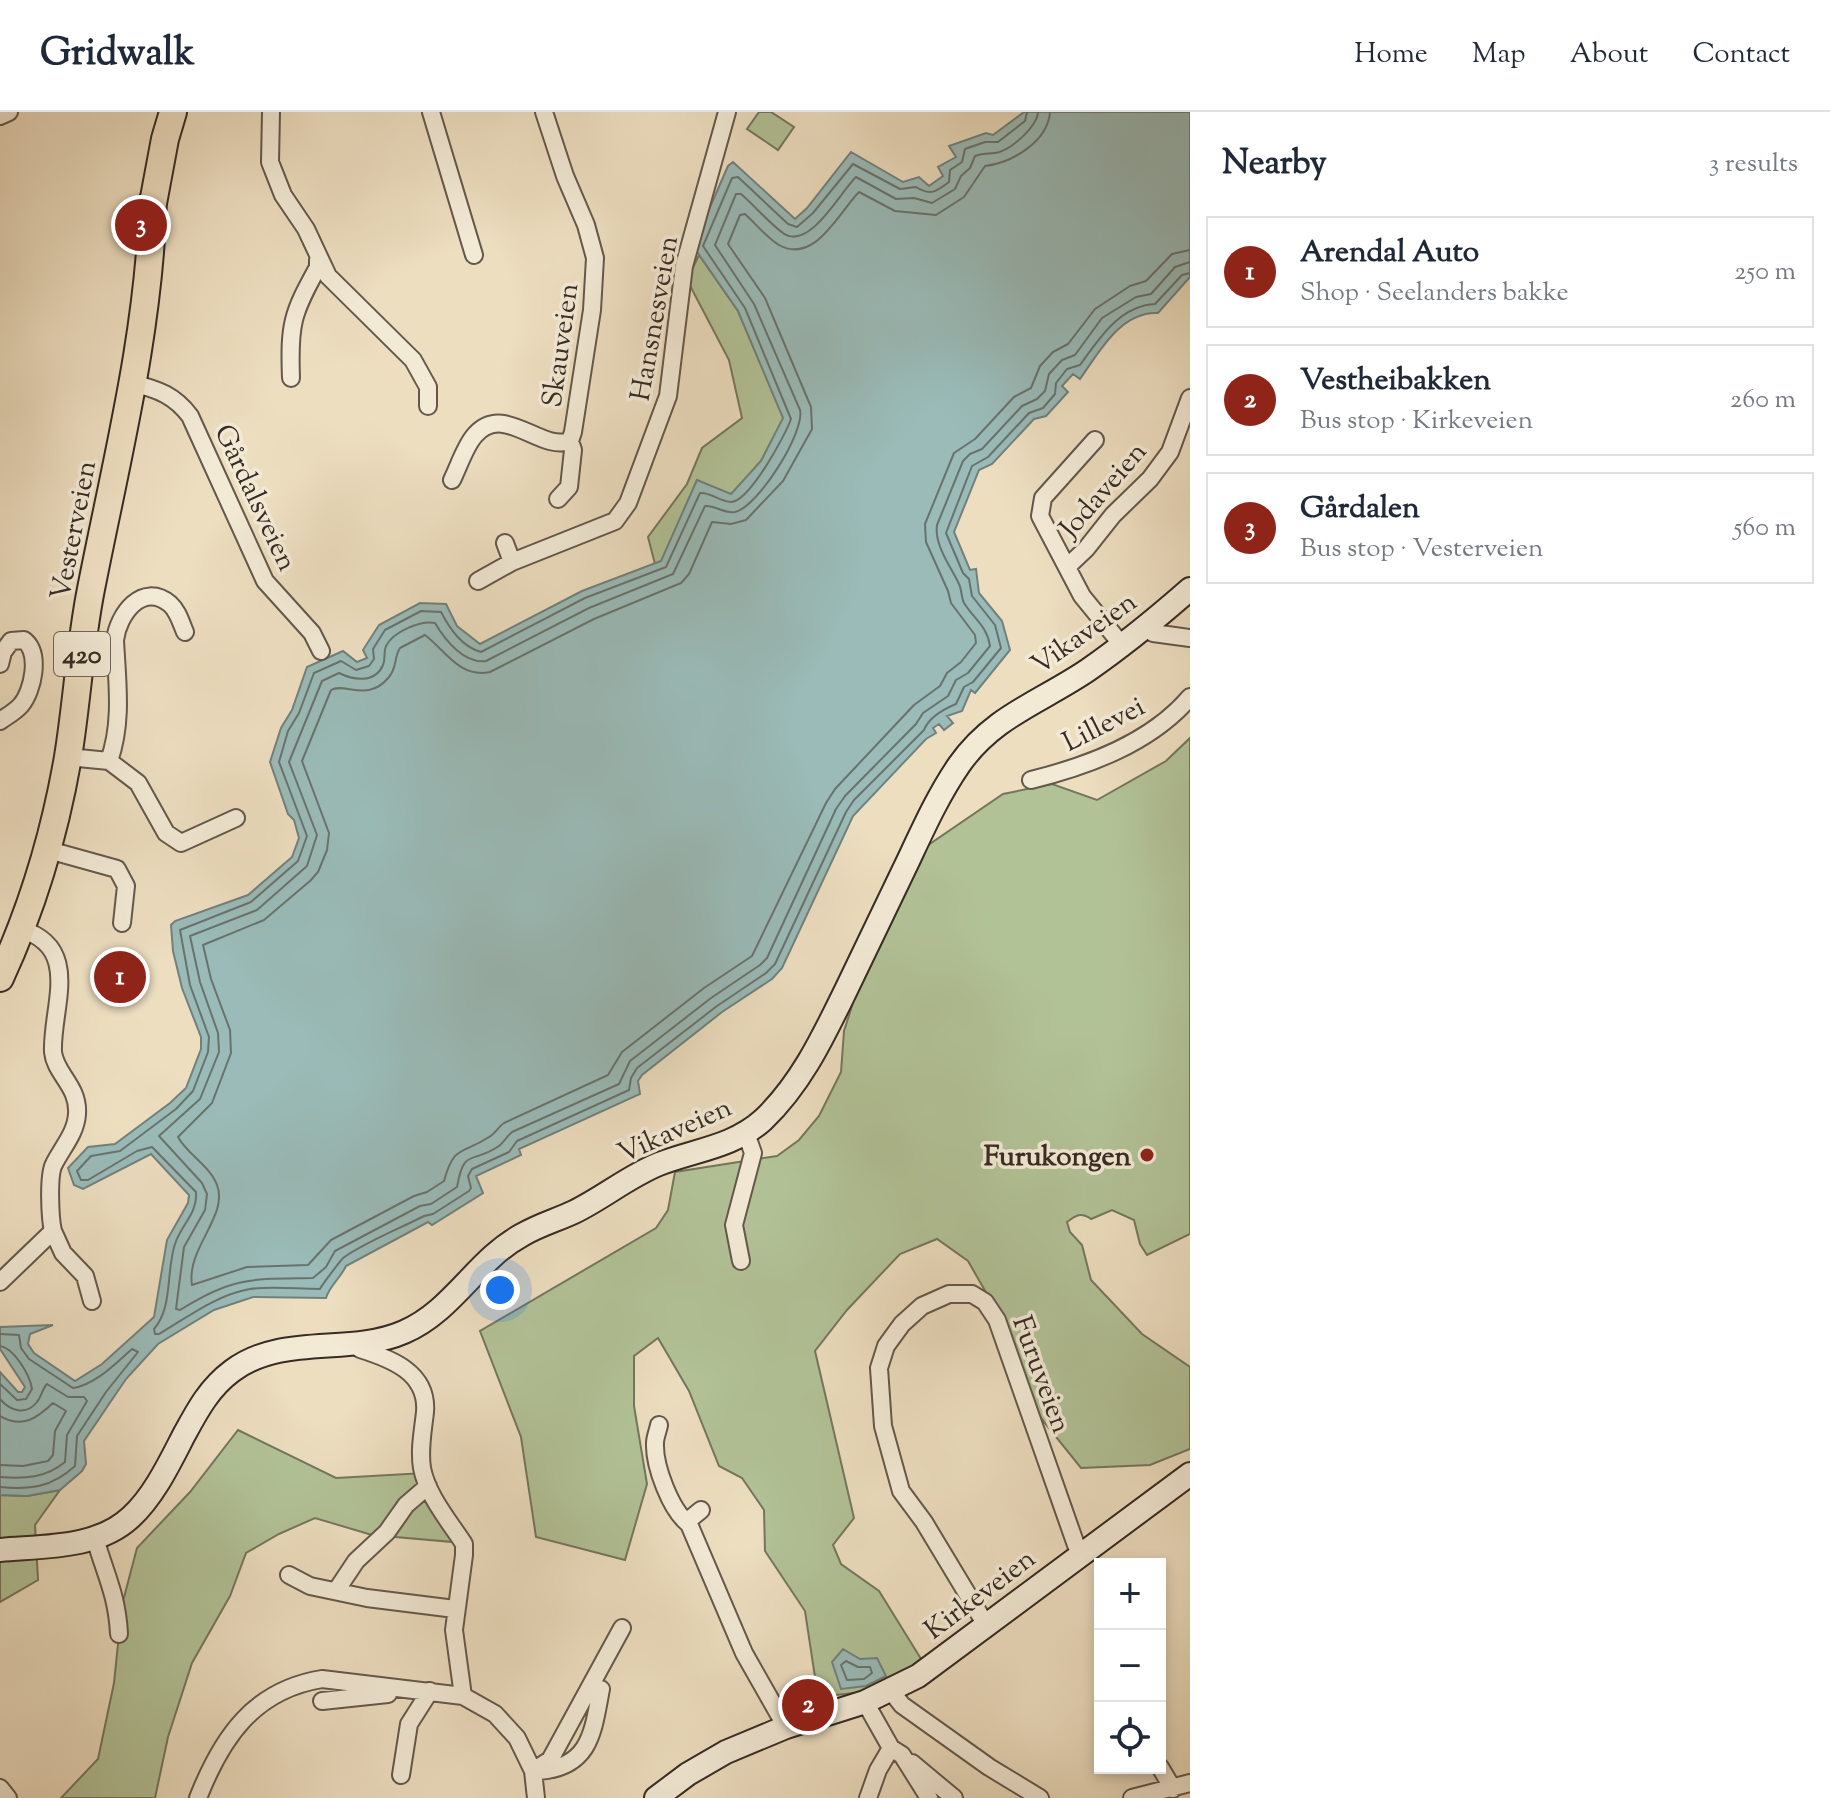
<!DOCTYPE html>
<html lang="en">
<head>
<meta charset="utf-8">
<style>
	body { margin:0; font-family:"Sorts Mill Goudy",serif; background:#f2f2f3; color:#1f2937 }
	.controls { position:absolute; right:24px; bottom:24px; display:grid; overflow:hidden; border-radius:0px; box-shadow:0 4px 12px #0003 }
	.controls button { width:72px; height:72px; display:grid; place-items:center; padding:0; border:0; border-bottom:2px solid #e0e1e3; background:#fff; color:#1f2937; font:40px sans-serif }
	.you { position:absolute; left:500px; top:1178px; width:28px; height:28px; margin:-20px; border:6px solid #fff; border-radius:50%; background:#1a73e8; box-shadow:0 0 0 12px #1a73e833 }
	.badge { display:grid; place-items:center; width:52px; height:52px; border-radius:50%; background:#8f2418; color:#fff; font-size:26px; font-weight:700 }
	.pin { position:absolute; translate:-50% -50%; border:4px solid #fff; box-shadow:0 2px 8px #0006 }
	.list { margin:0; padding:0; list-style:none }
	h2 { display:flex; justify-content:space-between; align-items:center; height:104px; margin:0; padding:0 32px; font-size:34px }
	h2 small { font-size:26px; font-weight:400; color:#747a83 }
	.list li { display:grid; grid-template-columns:52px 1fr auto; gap:24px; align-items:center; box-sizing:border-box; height:112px; margin:0 16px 16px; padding:0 16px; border:2px solid #e0e1e3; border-radius:0px }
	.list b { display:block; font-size:30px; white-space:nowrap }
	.list p { margin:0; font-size:26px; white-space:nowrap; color:#747a83 }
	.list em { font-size:26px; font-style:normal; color:#747a83 }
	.icon { flex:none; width:44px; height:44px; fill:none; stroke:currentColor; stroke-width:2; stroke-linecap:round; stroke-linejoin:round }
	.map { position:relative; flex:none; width:1190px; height:1686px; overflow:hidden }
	header { display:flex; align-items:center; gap:48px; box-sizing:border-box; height:112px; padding:0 40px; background:#fff; border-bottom:2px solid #e0e1e3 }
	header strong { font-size:38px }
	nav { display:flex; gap:44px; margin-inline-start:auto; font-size:28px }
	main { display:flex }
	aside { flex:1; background:#fff }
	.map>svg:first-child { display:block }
</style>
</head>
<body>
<header>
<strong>Gridwalk</strong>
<nav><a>Home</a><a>Map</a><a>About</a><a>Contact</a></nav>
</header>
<main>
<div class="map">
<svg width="1190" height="1686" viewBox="0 0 1190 1686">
	<rect width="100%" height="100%" fill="#eddec0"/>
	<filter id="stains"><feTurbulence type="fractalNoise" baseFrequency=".0025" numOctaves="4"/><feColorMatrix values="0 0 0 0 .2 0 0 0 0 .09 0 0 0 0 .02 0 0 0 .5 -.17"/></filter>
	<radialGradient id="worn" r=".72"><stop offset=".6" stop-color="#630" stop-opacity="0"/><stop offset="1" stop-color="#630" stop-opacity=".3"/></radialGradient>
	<path fill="#b2c297" stroke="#74765e" stroke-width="2" d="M 759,0 L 771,0 L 794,15 L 778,38 L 747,17 Z
		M 699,143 L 738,199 L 784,306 L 761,349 L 731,383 L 697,368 L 662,449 L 655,452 L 648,425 L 687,372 L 702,336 L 742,306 L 729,248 L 687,168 Z
		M 1190,626 L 1190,1122 L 1147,1143 L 1140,1132 L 1134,1108 L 1112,1098 L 1091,1107 C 1081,1100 1076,1103 1067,1110 L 1070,1120 L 1082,1133 L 1091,1168 L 1142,1222 L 1190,1255 L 1190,1337 L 1150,1353 L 1081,1356 L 1032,1295 L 1008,1219 L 968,1149 L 937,1127 L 900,1142 L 847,1198 L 815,1239 L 854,1406 L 833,1433 L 841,1452 L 879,1479 L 923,1550 L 863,1580 L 818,1585 L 805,1499 L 765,1439 L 764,1398 L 742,1366 L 719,1354 L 689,1279 L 658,1226 L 634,1244 L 634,1294 L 647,1372 L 625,1448 L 536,1425 L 521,1325 L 480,1219 L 656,1116 L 668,1098 L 675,1060 L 777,1044 L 799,1028 L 819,1004 L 841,960 L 844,919 L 858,875 L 924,736 L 1003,682 L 1052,672 L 1097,688 L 1166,649 Z
		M 238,1318 L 336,1366 L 425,1361 L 453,1430 L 372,1423 L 315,1406 L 279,1422 L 246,1441 L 230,1484 L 192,1551 L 168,1625 L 155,1686 L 61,1686 L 98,1647 L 114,1571 L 122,1493 L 137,1436 L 190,1380 Z
		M 60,1378 L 35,1413 L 38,1468 L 0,1490 L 0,1383 L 27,1384 Z"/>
	<path fill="#9abbb8" stroke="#72817d" stroke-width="2" d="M 1024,0 L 1190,0 L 1190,165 L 1158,201 C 1121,199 1099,240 1080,267 L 1073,262 L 1062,274 L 1068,280 L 1046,304 L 1034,307 L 992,352 L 979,358 L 954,420 L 970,458 L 976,457 L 979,481 L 1002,509 L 1010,538 L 975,581 L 971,578 L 962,599 L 947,604 L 953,611 L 944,618 L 939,612 L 933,616 L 936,621 L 926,627 L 853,704 L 782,856 L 772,867 L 722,900 L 642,963 L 638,969 L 640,982 L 519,1037 L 521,1043 L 476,1064 L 483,1081 L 432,1113 L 428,1110 L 346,1154 C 340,1167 330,1173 326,1186 L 253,1185 L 214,1198 L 158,1232 L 126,1267 L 84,1329 L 86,1352 L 82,1359 L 60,1378 L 27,1384 L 0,1383 L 0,1260 L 18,1280 L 22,1280 L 25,1275 L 0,1237 L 0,1215 L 53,1213 L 30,1222 L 28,1232 L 34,1241 L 75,1269 L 102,1252 L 154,1205 L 167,1128 L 188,1091 L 189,1083 L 151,1042 L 83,1077 L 74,1073 L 68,1056 L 88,1035 L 115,1032 L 170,991 L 186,976 L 201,937 L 201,925 L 182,876 L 173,839 L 171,813 L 175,809 L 248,783 L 292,745 L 299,726 L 294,708 L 288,702 L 270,650 L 281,616 L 292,598 L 307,555 L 343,539 L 357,550 L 367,546 L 363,538 L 379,513 L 420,491 L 446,492 L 457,514 L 480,532 L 582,479 L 661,449 L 697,368 L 731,382 L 761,349 L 783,306 L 738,199 L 693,134 L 728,54 L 733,50 L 795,107 L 807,96 L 851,40 L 903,70 L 919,65 L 929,74 L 943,64 L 938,55 L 956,45 L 949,34 L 986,21 L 993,23 Z
		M 843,1537 L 860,1547 L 877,1546 L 886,1564 L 866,1574 L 841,1577 L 832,1550 Z"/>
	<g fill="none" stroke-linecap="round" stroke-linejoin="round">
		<path stroke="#68736e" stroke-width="2" d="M 1027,0 L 1025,9 L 998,30 L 985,30 L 965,37 L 962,50 L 950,58 L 949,70 C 936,80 930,84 916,75 L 900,77 L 853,52 L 813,101 L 797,115 L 788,112 L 738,65 L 732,66 L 703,134 L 745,196 L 791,307 C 785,324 749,390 731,390 C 720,390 711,380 700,381 L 666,455 L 585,486 L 481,540 C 462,535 450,517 441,500 L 421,499 L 385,518 L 373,537 L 374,547 L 369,554 L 356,558 L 341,549 L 314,561 L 299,601 L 288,619 L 279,650 L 307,724 L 298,749 L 251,790 L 180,818 L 190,873 L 209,925 L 208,940 L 193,979 L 176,997 L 120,1039 L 91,1044 L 77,1059 L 81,1068 L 88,1068 L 137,1039 L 152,1035 L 196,1080 C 198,1101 181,1113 175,1132 C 166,1158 173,1196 154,1217 L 155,1222 L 159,1222 C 188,1205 216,1183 250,1177 C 272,1174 297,1177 320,1177 C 321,1174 341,1148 343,1146 C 365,1130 399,1117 424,1104 L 433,1102 L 469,1079 L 471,1076 L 468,1064 L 472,1057 L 509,1040 L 517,1029 L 629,978 L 631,966 L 637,956 L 717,894 L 766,861 L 775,852 L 846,700 L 854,688 L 924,618 C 929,605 944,597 956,592 L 964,575 L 973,570 L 1001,536 L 995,513 L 972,484 L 969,467 L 963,461 L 946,421 L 972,354 L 988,345 L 1029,301 L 1043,296 L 1055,282 L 1056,271 L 1067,257 L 1080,253 C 1099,227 1119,194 1155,192 L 1182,163 L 1190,161
			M 1038,0 C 1037,15 1010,39 995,41 C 988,42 983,41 975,44 L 970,56 L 961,64 L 955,77 L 932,91 L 914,86 L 896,87 L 856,65 C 840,80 809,140 783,121 C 768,110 755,94 741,82 L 736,82 L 715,133 L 754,192 L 800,298 C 805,320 758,395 735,400 C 724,402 715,393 705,394 L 673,462 L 589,496 L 486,549 C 464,552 445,528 435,511 C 420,508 393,520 386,534 C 383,541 386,546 383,553 C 375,572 353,568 339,561 L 322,569 L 289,650 L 317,723 L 307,754 L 257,798 L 190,824 L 200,870 L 218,921 L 219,940 L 200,987 L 159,1024 L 202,1071 L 207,1082 L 205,1098 L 184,1135 L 176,1197 L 180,1198 C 234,1164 253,1167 313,1166 L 326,1155 L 335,1139 L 420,1094 L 431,1092 L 457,1075 C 464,1035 471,1053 499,1034 C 504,1030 507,1024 512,1020 L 619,972 L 630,949 L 711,886 L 760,853 L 767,846 L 836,697 L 845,684 L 916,612 L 923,601 L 948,584 L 956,568 L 968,561 L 990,534 C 987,514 974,507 964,491 C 961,485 962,478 959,472 C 951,455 934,433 937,413 L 963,349 L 970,342 L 982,337 L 1022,294 L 1037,287 L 1045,279 L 1049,262 L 1062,248 L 1075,243 L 1102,206 L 1136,185 L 1151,182 L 1175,155 L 1190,150
			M 1050,0 C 1048,30 1011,51 985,54 L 964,85 L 936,103 L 895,99 L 859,80 C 839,100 815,153 779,133 C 767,126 756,112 745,102 L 740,103 L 728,132 L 765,186 L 811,295 L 812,317 L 783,369 L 746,408 L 731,412 L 712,410 L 689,462 L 681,471 L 594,507 L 490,560 C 460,567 445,538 425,523 L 400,536 C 394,545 397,556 389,565 C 368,591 345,570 331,578 L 302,649 L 329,721 L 327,738 L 318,760 L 310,769 L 264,808 L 203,833 L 211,867 L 230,918 L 231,941 L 212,991 L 178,1025 C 187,1042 210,1054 217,1073 C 229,1104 186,1136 192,1173 L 247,1155 L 308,1153 L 331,1128 L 414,1084 L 427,1080 L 444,1069 C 454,1032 462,1043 489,1025 C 495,1022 498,1015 504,1011 L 608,963 L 622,940 L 704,876 L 752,844 L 826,691 L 835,677 L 914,593 L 940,574 L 947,561 L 961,550 L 976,531 L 975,523 L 951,491 L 948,479 L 926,430 L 925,412 L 954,341 L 975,327 L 1014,285 L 1031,276 L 1040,254 L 1053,240 L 1068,232 L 1095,197 L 1130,174 L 1146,169 L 1172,142 L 1190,138
			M 0,1222 L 19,1223 L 21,1236 L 29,1247 L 73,1276 C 95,1273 116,1251 132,1237 L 138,1240 L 106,1280 L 77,1324 L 75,1354 C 52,1375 31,1378 0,1375
			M 0,1234 C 14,1236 30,1263 32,1277 L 26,1287 L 17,1288 L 0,1272
			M 0,1287 C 10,1299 26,1304 37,1290 C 42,1284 42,1277 47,1272 L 68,1285 L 84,1285 L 87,1289 L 67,1323 L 65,1350 C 46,1366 24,1367 0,1365
			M 0,1304 C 23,1317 37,1306 53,1291 L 66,1299 L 55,1319 L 53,1343 L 48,1349 L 23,1354 L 0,1353
			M 846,1549 L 858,1555 L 870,1555 L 872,1561 L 864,1567 L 847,1568 L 841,1553 Z"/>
		<g stroke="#64584b" stroke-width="20">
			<path id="minor" d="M 271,0 L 270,50 L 283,83 L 306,117 L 328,164 L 413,248 L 428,275 L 428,294
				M 431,0 L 474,143
				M 0,4 L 9,0
				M 291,266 C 289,212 292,202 318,155 L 318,148
				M 134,272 C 158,277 175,284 190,304 L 265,469 L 312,521 L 321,539
				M 1095,328 L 1043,386 L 1040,404 L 1082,484 L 1122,533
				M 452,368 C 459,354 465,334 475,323 C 504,290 540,340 570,329 L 573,320 L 592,198 L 595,146 L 586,113 L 565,64 L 544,0
				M 558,387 L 569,375 L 573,338 L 570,329
				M 505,431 L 512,450
				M 1067,455 L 1086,437 L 1113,403 L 1150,367 L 1170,340 L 1190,286
				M 478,469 L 512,450 L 615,409 L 628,391 L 668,284 L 684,154 L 727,0
				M 1148,514 L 1153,521 L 1190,526
				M 0,552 L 3,540 L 11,529 L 24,528 C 41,541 33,579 21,593 C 15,600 7,604 0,609
				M 68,645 L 109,649 C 123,610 117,569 115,528 C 118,503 142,469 170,492 C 178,499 181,511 185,520
				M 109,649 L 138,671 L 166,721 L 181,731 L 236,706
				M 1031,668 C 1088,654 1151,631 1190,585
				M 45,737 L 117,757 L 126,774 L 122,811
				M 53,1119 L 63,1141 L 85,1164 L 92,1189
				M 741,1149 L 734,1113 L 753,1041 L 746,1021
				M 0,1170 L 53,1119 C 50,1106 48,1063 54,1052 C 62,1036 76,1021 77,1002 C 79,974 55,962 53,940 C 51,896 83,835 20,817
				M 356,1231 L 360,1237 C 392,1247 428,1261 425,1300 C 423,1319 419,1337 422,1356 C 427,1383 449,1409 464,1432 L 464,1443 L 454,1518 L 463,1584
				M 659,1313 C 658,1319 655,1325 655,1331 C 654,1354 671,1399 689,1412
				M 701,1398 L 690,1407 L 689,1412 L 744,1541 L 786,1615
				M 95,1426 C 105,1462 117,1482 119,1522
				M 289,1463 L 310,1474 L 367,1486 L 455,1497
				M 336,1479 L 356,1449 L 387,1420 L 406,1393 L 428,1374
				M 986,1513 L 924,1410 L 901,1379 L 883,1314 L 879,1256 L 886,1234 L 902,1212 L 922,1194 L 949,1182 L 972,1182 L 985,1190 L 997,1208 L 1076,1433 L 1083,1441
				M 891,1579 L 902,1593 L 989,1655 L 1040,1686
				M 322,1589 L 388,1582
				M 865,1590 L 891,1636 L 902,1643 L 929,1686
				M 912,1651 L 954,1686
				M 1160,1655 L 1173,1677
				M 533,1659 L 550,1648 L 622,1516
				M 539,1659 C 591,1655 593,1619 601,1577
				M 401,1663 L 409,1612 L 430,1579
				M 0,1676 L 8,1686
				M 198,1686 C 222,1625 254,1578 322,1567 L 463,1584 L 495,1602 L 517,1626 L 533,1659 L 536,1686
				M 868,1686 L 878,1658 L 891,1636
				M 1132,1686 L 1190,1671"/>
		</g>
		<g stroke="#372b24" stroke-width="26">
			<path id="secondary" d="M 0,1438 C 43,1434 97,1437 131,1405 C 154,1384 170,1350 184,1323 C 197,1299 209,1276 232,1259 C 283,1221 349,1244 404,1220 C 453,1199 476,1148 522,1123 C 539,1113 557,1108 574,1100 C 603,1086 629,1064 659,1052 C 695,1038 733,1035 763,1008 C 801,972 823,925 846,878 C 867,834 888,791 909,747 C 924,715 939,682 959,653 C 993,604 1041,590 1088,558 C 1124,533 1157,506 1190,477
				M 656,1686 L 688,1662 L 726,1640 L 786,1615 L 865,1590 L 918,1564 L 1190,1362"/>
		</g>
		<g stroke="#372b24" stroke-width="30">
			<path id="primary" d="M 151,102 L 165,27 L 173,0
				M 0,866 C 32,797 55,720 68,645 C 77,590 80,532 91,477 C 117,345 149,222 153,88"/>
		</g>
		<use href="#minor" stroke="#f3ead6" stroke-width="16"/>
		<use href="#secondary" stroke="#f3ead6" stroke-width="22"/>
		<use href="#primary" stroke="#eddec0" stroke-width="26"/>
	</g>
	<circle fill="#8f2418" stroke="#f3ead6" stroke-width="3" cx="1147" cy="1043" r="8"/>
	<g text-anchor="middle" stroke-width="7" stroke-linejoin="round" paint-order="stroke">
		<rect fill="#f3ead6" stroke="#6f6459" stroke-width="2" x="54" y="520" width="56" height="44" rx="6"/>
		<g font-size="26" font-weight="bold" fill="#372b24">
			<text x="82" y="551">420</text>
		</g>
		<g font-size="28" fill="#372b24" stroke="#f3ead6">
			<text transform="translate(653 206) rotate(-80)" y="10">Hansnesveien</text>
			<text transform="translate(559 233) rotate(-82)" y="10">Skauveien</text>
			<text transform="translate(1102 377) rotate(-49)" y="10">Jodaveien</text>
			<text transform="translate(257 385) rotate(65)" y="10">Gårdalsveien</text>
			<text transform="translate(72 418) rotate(-79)" y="10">Vesterveien</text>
			<text transform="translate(1083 520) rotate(-35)" y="10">Vikaveien</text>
			<text transform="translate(1103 611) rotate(-27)" y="10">Lillevei</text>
			<text transform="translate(674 1017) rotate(-24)" y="10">Vikaveien</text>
			<text transform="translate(1043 1262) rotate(70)" y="10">Furuveien</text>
			<text transform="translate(979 1481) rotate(-37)" y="10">Kirkeveien</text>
		</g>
		<g font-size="28" font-weight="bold" fill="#372b24" stroke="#f3ead6" text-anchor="end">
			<text x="1131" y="1053">Furukongen</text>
		</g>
	</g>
	<rect width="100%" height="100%" filter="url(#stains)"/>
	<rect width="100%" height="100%" fill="url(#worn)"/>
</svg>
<div class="controls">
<button>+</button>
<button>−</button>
<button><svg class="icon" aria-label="locate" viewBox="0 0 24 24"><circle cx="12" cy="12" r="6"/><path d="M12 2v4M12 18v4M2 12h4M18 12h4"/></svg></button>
</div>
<div class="you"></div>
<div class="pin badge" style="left:120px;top:865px">1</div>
<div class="pin badge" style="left:808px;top:1593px">2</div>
<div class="pin badge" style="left:141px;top:113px">3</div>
</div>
<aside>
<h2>Nearby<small>3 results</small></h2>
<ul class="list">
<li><span class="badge">1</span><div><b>Arendal Auto</b><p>Shop · Seelanders bakke</p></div><em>250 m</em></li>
<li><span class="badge">2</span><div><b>Vestheibakken</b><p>Bus stop · Kirkeveien</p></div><em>260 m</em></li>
<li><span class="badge">3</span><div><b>Gårdalen</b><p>Bus stop · Vesterveien</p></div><em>560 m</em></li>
</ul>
</aside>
</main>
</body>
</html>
